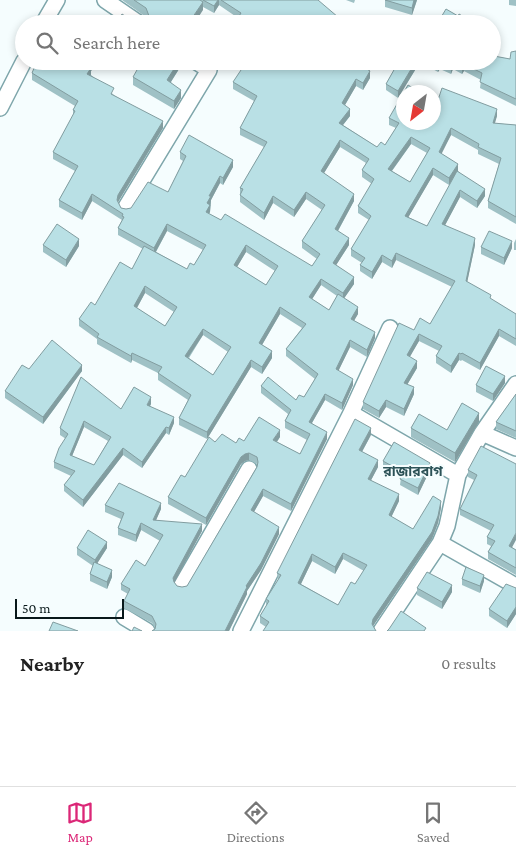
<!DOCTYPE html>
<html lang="en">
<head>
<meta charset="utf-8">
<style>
	body { margin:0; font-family:"Crimson Pro","Noto Sans Bengali",serif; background:#f2f2f2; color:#222 }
	.compass { position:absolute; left:396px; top:85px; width:45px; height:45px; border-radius:50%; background:#fff; box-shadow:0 2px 8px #0003; rotate:211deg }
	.scale { position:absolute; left:15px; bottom:12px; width:109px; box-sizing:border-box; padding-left:5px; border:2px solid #08181a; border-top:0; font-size:14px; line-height:18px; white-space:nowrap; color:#08181a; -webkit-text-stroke:4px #f5fdfe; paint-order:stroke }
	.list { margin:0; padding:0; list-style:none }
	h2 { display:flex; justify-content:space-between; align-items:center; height:65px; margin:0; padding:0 20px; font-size:21px }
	h2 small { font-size:16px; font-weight:400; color:#767676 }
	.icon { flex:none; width:28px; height:28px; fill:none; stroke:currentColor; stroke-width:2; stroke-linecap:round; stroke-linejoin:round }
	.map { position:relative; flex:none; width:516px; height:631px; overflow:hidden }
	.search { position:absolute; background:#fff; box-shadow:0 2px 8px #0003; left:15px; right:15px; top:15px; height:55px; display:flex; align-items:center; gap:12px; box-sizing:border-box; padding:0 18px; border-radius:28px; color:#767676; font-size:19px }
	.sheet { height:155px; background:#fff }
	nav { display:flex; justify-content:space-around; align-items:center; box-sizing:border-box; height:70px; border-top:1px solid #e0e0e0; background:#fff; font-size:14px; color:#767676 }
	nav a { display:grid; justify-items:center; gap:2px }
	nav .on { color:#db2777 }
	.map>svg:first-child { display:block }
</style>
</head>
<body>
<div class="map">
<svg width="516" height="631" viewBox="0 0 516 631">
	<rect width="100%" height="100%" fill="#f5fdfe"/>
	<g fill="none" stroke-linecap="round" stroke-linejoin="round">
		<g stroke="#7ea6ab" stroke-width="18">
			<path id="street" d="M 105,0 L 140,24
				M 43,24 L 57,0
				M 0,108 L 24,61
				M 126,207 L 209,70 L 195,61
				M 390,328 L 351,413 L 458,475
				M 482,433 L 516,448
				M 440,543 L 516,586
				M 182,585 L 249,469
				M 124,617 L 147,631
				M 241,631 L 351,413
				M 381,631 L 440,543 L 447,526 L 458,475 L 482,433 L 516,384"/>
		</g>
		<use href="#street" stroke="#fff" stroke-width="15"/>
	</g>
	<path fill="#9fc1c5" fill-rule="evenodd" d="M 122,0 L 318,0 L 238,18 L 219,5 L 214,13 L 203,7 L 203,10 L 148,21 L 146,17 Z
		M 346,0 L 355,0 L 354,3 Z
		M 385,0 L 417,0 L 412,15 L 385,7 Z
		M 509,0 L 516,0 L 516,6 L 509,5 Z
		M 516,51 L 516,106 L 480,88 L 481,80 L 464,71 L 462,74 L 453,69 L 451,74 L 440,69 L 438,72 L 420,62 L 398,98 L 386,90 L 386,84 L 399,61 L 492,61 L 494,56 L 510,59 Z
		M 37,61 L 99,61 L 91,71 L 91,75 L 114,95 L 163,128 L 118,202 L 121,208 L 126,209 L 131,208 L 168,192 L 183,161 L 180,159 L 180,152 L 233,167 L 223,185 L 220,183 L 211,200 L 210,212 L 209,214 L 312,266 L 317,259 L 302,248 L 302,241 L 322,210 L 306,199 L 294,217 L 273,203 L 264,220 L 240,202 L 240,188 L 264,147 L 240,135 L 240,128 L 254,101 L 233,89 L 233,82 L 370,78 L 363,90 L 356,86 L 345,105 L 350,116 L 343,125 L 377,147 L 385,145 L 396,128 L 389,125 L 389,118 L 437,103 L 497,116 L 494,123 L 516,125 L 516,224 L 488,208 L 488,201 L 499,164 L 478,154 L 478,150 L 451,135 L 441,153 L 458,171 L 485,196 L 477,208 L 460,197 L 445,225 L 475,245 L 467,282 L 491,299 L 516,314 L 516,346 L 499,336 L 480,370 L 462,360 L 461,361 L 459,360 L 451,373 L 436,363 L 436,356 L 439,351 L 419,341 L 409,357 L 417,368 L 407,385 L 414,394 L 404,416 L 386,407 L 379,418 L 363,409 L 363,402 L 414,330 L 430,324 L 452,287 L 396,260 L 392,268 L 382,262 L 372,279 L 360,271 L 360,265 L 362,263 L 351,256 L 351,249 L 369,220 L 358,213 L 358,206 L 372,184 L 362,177 L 362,170 L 366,163 L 340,147 L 324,173 L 354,201 L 338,231 L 349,245 L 336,265 L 354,284 L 344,298 L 358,314 L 354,320 L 375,338 L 367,357 L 350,347 L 338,371 L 353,385 L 342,410 L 325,400 L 312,423 L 327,439 L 291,511 L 263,496 L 254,512 L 279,534 L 261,570 L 247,591 L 247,594 L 229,631 L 152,631 L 155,628 L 152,623 L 124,608 L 124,601 L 128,594 L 121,590 L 121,584 L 145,566 L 160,541 L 141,530 L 136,542 L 118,535 L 118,528 L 121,519 L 105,512 L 105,505 L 161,509 L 156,520 L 202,531 L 174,582 L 177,586 L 182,587 L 187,586 L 257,466 L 257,464 L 249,460 L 245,461 L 241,464 L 206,525 L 168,504 L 168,497 L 215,442 L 236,443 L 244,441 L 280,437 L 277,442 L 300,454 L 307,440 L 285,428 L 285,421 L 288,414 L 261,393 L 261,386 L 296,400 L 304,397 L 315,379 L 286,356 L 286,349 L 302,328 L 280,314 L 262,345 L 272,358 L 262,374 L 251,367 L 207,439 L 179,425 L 179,418 L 188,400 L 158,380 L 158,373 L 132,360 L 131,363 L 97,344 L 97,339 L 79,326 L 79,319 L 95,305 L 132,269 L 143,249 L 118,235 L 118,228 L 122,220 L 92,201 L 82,220 L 59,207 L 59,200 L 75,171 L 53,159 L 53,152 L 73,116 L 73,110 L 75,106 L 32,80 L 32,73 ZM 411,144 L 427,153 L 410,182 L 392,171 ZM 433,175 L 449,185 L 455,176 L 427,226 L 408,217 ZM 167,231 L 203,250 L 194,265 L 187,269 L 156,252 ZM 246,252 L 275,271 L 266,285 L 237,267 ZM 321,285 L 337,296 L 329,310 L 312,299 ZM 145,293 L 174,312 L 165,326 L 137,308 ZM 203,335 L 228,352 L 213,375 L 189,358 Z
		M 184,61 L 171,82 L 181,98 L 174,109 L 133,85 L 133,77 Z
		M 516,239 L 516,250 L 514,250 L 514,243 Z
		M 43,245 L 79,246 L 66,267 L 43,252 Z
		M 481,247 L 512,248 L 504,265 L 481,254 Z
		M 29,369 L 82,371 L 43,424 L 5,398 L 5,391 Z
		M 505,383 L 493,401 L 476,392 L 476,385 Z
		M 516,394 L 516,438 L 496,429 L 496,422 Z
		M 151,404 L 150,406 L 174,423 L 169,435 L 166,433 L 142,468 L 123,455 L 83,507 L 64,491 L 64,485 L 71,476 L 54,468 L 54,462 L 66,439 L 60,435 L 60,428 L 121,409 ZM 84,427 L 108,441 L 94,465 L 72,456 Z
		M 479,422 L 455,462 L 411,437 L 411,428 L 447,430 Z
		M 371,435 L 362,452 L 378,467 L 371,480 L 399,501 L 391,517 L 413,529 L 441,508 L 438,523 L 432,539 L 373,626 L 266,627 L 260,623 L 260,616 L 266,606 L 266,599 L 278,580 L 277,573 ZM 343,559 L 364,571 L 355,584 L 338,605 L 301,584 L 312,561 L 335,574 Z
		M 383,461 L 430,470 L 418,495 L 400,485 L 401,477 L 383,468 Z
		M 516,464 L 512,547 L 516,550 L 516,575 L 488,559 L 488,552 L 491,546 L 487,544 L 487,537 L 491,531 L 460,515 L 460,509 L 474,480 L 468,477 L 468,470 Z
		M 77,548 L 107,548 L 97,563 L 112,577 L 107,589 L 90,581 L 90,574 L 93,566 L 77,555 Z
		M 462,579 L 484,581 L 480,593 L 462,585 Z
		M 417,588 L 452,592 L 442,609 L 417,595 Z
		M 516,588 L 516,614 L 507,628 L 489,616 L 489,609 Z"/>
	<path fill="#829da0" d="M 218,0 L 219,0 L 219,5 L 214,13 L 214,6 Z
		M 414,0 L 417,0 L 412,15 L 412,8 Z
		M 203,2 L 203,10 L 194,24 L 188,24 Z
		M 93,61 L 99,61 L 91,71 L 91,75 L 87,81 L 87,74 L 89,67 Z
		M 179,61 L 184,61 L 167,88 L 167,80 Z
		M 416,61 L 420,61 L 420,62 L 398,98 L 398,91 Z
		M 440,62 L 440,69 L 438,72 L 438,65 Z
		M 453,62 L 453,69 L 451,74 L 451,67 Z
		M 464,64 L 464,71 L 462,74 L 462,67 Z
		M 370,71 L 370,78 L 363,90 L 363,83 Z
		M 356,79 L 356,86 L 342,110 L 342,103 Z
		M 181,90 L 181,98 L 174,109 L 174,101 Z
		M 350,109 L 350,116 L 339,130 L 339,123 Z
		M 497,109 L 497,116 L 493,130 L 493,123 Z
		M 163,121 L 163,128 L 118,202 L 117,200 L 118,195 Z
		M 451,128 L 451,135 L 439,159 L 439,152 Z
		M 411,137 L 411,144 L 388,176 L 388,169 Z
		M 340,140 L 340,147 L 321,178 L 321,171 Z
		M 233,160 L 233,167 L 223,185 L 223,178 Z
		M 458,164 L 458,171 L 449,185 L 449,178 Z
		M 433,168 L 433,175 L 405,223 L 405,216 Z
		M 220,176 L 220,183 L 211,200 L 210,212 L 206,219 L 207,203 L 209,196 Z
		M 485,189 L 485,196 L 477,208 L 477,201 Z
		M 460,190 L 460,197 L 442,231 L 442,224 Z
		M 306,192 L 306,199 L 294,217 L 294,210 Z
		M 92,194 L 92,201 L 82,220 L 82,213 Z
		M 354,194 L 354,201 L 335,236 L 335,229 Z
		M 273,196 L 273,203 L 264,220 L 264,213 Z
		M 167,224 L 167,231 L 154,255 L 154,248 Z
		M 349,238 L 349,245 L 333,270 L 333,263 Z
		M 475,238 L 475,245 L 466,288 L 466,281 Z
		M 79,239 L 79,246 L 66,267 L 66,260 Z
		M 512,241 L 512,248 L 504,265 L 504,258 Z
		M 246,245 L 246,252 L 234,272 L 234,265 Z
		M 396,253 L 396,260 L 392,268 L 392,261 Z
		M 382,255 L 382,262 L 372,279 L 372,272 Z
		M 354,277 L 354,284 L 343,300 L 343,293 Z
		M 321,279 L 321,285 L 309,304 L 309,297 Z
		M 145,286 L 145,293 L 134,313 L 134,306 Z
		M 280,307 L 280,314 L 259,350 L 259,343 Z
		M 358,307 L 358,314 L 351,326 L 351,319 Z
		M 203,329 L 203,335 L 185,362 L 185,356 Z
		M 499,329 L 499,336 L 480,370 L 480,363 Z
		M 375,332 L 375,338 L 367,357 L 367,350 Z
		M 419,334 L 419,341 L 407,362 L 407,355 Z
		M 350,340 L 350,347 L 336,376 L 336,369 Z
		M 272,351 L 272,358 L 262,374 L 262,367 Z
		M 132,353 L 132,360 L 131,363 L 131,356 Z
		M 459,353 L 459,360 L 451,373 L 451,366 Z
		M 251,360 L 251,367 L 207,439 L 207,432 Z
		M 417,361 L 417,368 L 404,390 L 404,383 Z
		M 82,365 L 82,371 L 43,424 L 43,417 Z
		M 505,376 L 505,383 L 493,401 L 493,394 Z
		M 353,379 L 353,385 L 342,410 L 342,403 Z
		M 414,387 L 414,394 L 404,416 L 404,409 Z
		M 325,394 L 325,400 L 309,428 L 309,422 Z
		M 151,397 L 151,404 L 147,412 L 147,405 Z
		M 386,400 L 386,407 L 379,418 L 379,411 Z
		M 479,413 L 479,422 L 455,462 L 455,453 Z
		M 174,417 L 174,423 L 169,435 L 169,428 Z
		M 84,421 L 84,427 L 70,461 L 70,455 Z
		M 166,427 L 166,433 L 142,468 L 142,462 Z
		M 371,428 L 371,435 L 359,457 L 359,450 Z
		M 280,430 L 280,437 L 273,447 L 273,440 Z
		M 327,432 L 327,439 L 291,511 L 291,504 Z
		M 123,448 L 123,455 L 83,507 L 83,500 Z
		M 249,453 L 249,460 L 245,461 L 241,464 L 206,525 L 206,518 L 241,457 L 245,454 Z
		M 378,460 L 378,467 L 368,486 L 368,479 Z
		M 430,463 L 430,470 L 418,495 L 418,488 Z
		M 263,489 L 263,496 L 251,517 L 251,510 Z
		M 399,494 L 399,501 L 389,522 L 389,515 Z
		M 441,501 L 441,508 L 438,523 L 432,539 L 373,626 L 372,631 L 372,624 L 373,619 Z
		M 161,503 L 161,509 L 153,527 L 153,520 Z
		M 141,523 L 141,530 L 136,542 L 136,535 Z
		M 202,524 L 202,531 L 173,585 L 173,578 Z
		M 279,527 L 279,534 L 261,570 L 247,591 L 247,594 L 229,631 L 225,631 L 246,586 Z
		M 516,533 L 516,540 L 509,553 L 509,546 Z
		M 107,542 L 107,548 L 95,567 L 95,560 Z
		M 343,553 L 343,559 L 335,574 L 335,567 Z
		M 312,554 L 312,561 L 298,590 L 298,583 Z
		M 112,570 L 112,577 L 107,589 L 107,582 Z
		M 484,575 L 484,581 L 480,593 L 480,586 Z
		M 452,585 L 452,592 L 442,609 L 442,602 Z
		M 516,607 L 516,614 L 507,628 L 507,621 Z"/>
	<path fill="#b9e0e5" stroke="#829da0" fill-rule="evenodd" d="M 134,0 L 200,0 L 203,2 L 188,24 L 144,24 L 148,20 L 149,16 L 146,8 Z
		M 203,0 L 218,0 L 214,6 Z
		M 221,0 L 318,0 L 345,23 L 345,24 L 234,24 L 241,13 Z
		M 385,0 L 414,0 L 412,8 Z
		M 446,9 L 458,16 L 459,14 L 475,24 L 437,24 Z
		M 122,14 L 137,24 L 116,24 Z
		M 516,51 L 516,99 L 480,82 L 482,73 L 464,64 L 462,67 L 453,62 L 451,67 L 440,62 L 438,65 L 430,61 L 492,61 L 492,55 L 494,56 L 510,59 L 511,52 Z
		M 37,61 L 93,61 L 89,67 L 91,68 L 87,74 L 114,88 L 111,94 L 163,121 L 118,195 L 117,200 L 121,208 L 126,209 L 131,208 L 148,182 L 168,192 L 186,156 L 180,152 L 189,135 L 233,160 L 223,178 L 220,176 L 209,196 L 211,196 L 207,203 L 210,205 L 206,212 L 221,220 L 225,214 L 312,266 L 320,254 L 302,241 L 325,205 L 306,192 L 294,210 L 273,196 L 264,213 L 240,195 L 243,189 L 240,188 L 267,142 L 240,128 L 257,96 L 233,82 L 247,61 L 354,61 L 370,71 L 363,83 L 356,79 L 342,103 L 350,109 L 339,123 L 377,147 L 381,142 L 385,145 L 399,123 L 389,118 L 408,85 L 420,92 L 404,92 L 404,122 L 434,122 L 434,101 L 437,103 L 442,88 L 497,109 L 493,123 L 516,125 L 516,217 L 488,201 L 501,158 L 478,147 L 479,144 L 451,128 L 439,152 L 458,164 L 449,178 L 433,168 L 405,216 L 427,226 L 457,171 L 485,189 L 477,201 L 460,190 L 442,224 L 475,238 L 466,281 L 491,295 L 490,298 L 516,314 L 516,339 L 499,329 L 480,363 L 462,353 L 461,354 L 459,353 L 451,366 L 436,356 L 442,346 L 419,334 L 407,355 L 417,361 L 404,383 L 414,387 L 404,409 L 386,400 L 379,411 L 363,402 L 399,323 L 414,330 L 420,318 L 430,324 L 455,281 L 396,253 L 392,261 L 382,255 L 372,272 L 360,265 L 365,258 L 351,249 L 371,216 L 358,206 L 374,179 L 362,170 L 369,159 L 340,140 L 321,171 L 354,194 L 335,229 L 349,238 L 333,263 L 354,277 L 343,293 L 321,279 L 309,297 L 329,310 L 338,294 L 358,307 L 351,319 L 375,332 L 367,350 L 350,340 L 336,369 L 353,379 L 342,403 L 325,394 L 309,422 L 327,432 L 291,504 L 263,489 L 251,510 L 279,527 L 261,563 L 246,586 L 247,587 L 225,631 L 152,631 L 155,629 L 156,624 L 152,616 L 124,601 L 130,589 L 121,584 L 136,560 L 145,566 L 163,535 L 141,523 L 136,535 L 118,528 L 124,513 L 105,505 L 119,483 L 161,503 L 153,520 L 202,524 L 173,578 L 174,582 L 177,586 L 182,587 L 187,586 L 257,467 L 258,462 L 257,457 L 249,453 L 245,454 L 241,457 L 206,518 L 168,497 L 181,475 L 185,477 L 209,437 L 215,442 L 222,434 L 236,443 L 239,438 L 244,441 L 259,417 L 280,430 L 273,440 L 300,454 L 310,434 L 285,421 L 291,410 L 261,386 L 268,377 L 296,400 L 299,395 L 304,397 L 318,374 L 286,349 L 306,324 L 280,307 L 259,343 L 272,351 L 262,367 L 251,360 L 207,432 L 179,418 L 191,395 L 158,373 L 162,367 L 132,353 L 131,356 L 97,337 L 99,334 L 79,319 L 91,302 L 95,305 L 120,262 L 132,269 L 144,246 L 187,269 L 190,263 L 194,265 L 206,245 L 167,224 L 154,248 L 118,228 L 124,217 L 122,216 L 123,214 L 92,194 L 82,213 L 59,200 L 78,166 L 53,152 L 75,111 L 73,110 L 78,101 L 32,73 ZM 411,137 L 430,148 L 410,182 L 388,169 ZM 246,245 L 278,266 L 266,285 L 234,265 ZM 145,286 L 177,307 L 165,326 L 134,306 ZM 203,329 L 231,347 L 213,375 L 185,356 Z
		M 142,61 L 179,61 L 167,80 L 181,90 L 174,101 L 133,77 Z
		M 399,61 L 416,61 L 398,91 L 386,84 Z
		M 57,224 L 79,239 L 66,260 L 43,245 Z
		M 489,231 L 512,241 L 504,258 L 481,247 Z
		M 52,340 L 82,365 L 43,417 L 5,391 L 22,365 L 29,369 Z
		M 486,366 L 505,376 L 493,394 L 476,385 Z
		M 81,377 L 121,409 L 134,387 L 151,397 L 147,405 L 174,417 L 169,428 L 166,427 L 142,462 L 123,448 L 83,500 L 64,485 L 75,471 L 54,462 L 59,448 L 68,434 L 60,428 ZM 84,421 L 111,437 L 94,465 L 70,455 Z
		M 516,394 L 516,431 L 496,422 Z
		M 462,403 L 479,413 L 455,453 L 411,428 L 419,414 L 447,430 Z
		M 355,419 L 371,428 L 359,450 L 378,460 L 368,479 L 399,494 L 389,515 L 413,529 L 433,496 L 441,501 L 438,516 L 432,532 L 373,619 L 372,624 L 376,631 L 263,631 L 269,622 L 260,616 L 269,601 L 266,599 L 281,575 L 277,573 ZM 343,553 L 367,565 L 355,584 L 351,582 L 338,605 L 298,583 L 312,554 L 335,567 Z
		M 394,442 L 430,463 L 418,488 L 400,479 L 403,472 L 383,461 Z
		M 481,446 L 516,464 L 516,533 L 509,546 L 516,550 L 516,568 L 488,552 L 495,541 L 487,537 L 494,525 L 460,509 L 477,475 L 468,470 Z
		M 88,530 L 107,542 L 95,560 L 77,548 Z
		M 94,562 L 112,570 L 107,582 L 90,574 Z
		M 466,567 L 484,575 L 480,586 L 462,579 Z
		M 427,572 L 452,585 L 442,602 L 417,588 Z
		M 506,584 L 516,588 L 516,607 L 507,621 L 489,609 Z
		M 401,611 L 426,628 L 424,631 L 387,631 L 389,629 Z
		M 53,622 L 78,631 L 49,631 Z
		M 134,627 L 142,631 L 132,631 Z"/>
	<g text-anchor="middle" stroke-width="4" stroke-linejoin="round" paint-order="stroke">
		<g font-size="14" font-weight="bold" fill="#2c5257" stroke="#f5fdfe">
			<text x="413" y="476">রাজারবাগ</text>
		</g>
	</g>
</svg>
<svg class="compass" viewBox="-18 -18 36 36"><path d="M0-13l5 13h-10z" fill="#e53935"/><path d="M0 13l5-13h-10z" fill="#767676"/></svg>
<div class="scale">50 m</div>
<div class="search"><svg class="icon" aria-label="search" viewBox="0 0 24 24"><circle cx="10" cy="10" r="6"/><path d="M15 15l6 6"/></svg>Search here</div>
</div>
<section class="sheet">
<h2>Nearby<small>0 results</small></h2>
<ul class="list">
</ul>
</section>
<nav>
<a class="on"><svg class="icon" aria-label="map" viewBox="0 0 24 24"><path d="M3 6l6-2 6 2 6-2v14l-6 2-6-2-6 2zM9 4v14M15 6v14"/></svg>Map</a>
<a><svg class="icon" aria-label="directions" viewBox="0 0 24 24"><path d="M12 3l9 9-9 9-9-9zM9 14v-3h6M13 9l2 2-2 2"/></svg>Directions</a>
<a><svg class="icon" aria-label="saved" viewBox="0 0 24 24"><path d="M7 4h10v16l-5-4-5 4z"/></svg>Saved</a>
</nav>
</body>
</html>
